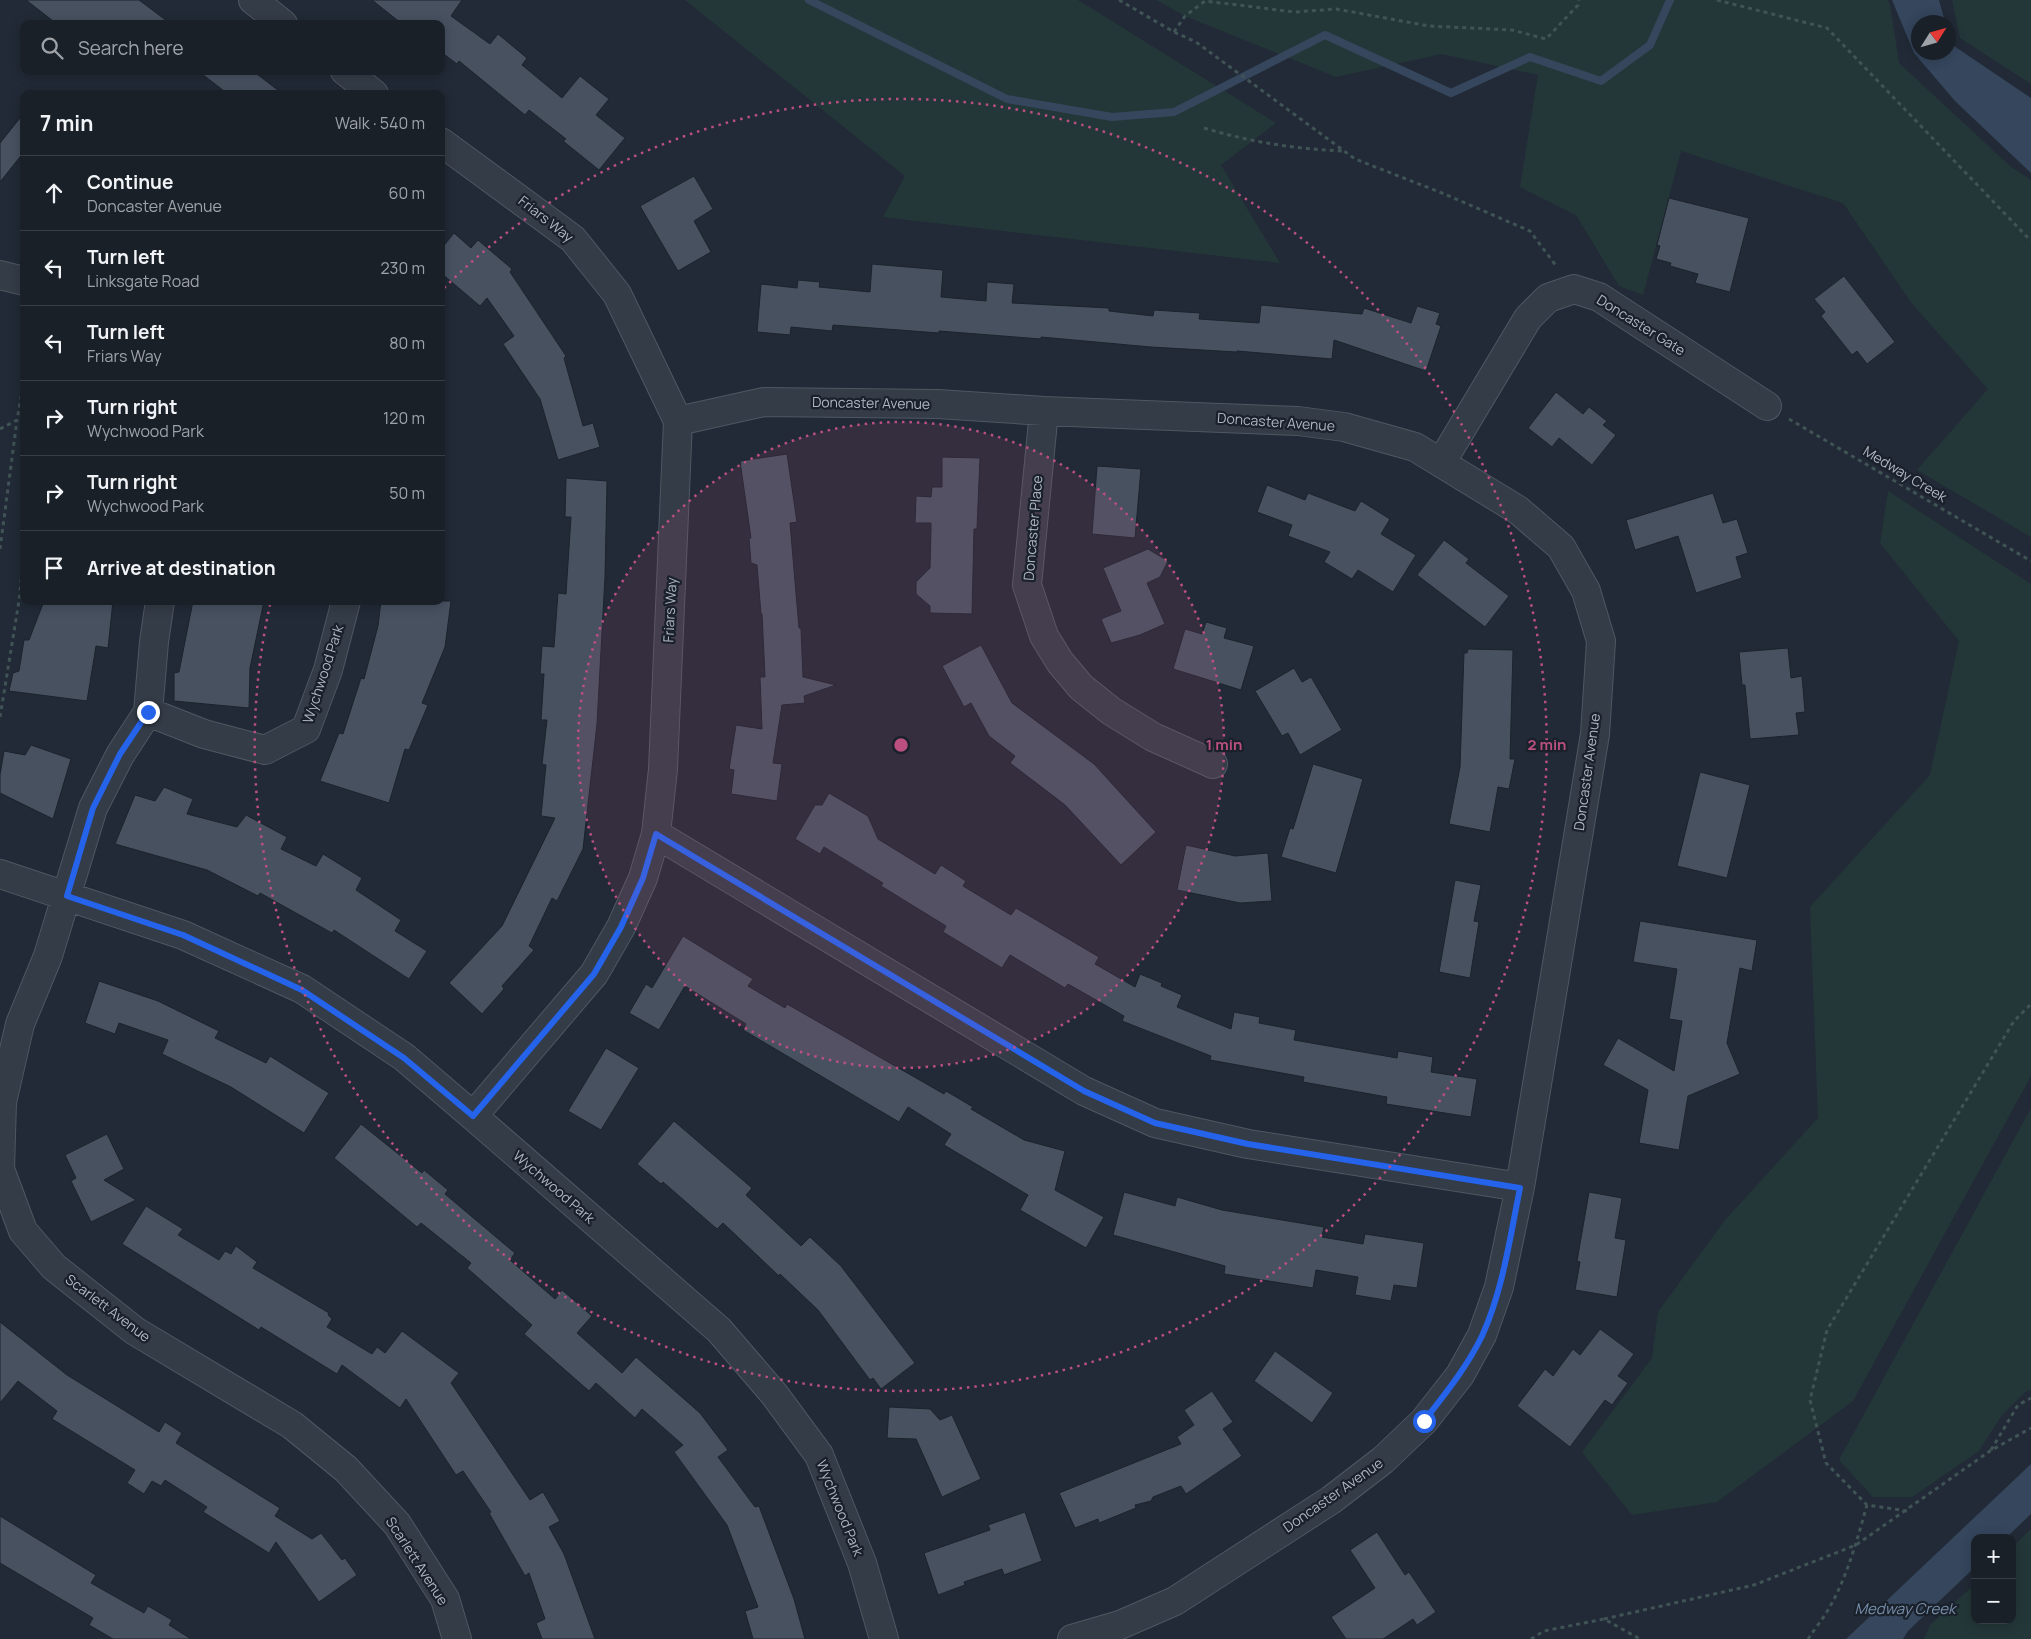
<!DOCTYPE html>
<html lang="en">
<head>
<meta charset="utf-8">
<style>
	body { margin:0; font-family:Manrope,sans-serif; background:#262d34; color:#f1f3f6 }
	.controls { position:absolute; right:15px; bottom:15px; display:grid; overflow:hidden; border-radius:10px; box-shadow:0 2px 12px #0003 }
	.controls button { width:45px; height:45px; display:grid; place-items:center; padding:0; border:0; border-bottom:1px solid #373e45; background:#192028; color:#f1f3f6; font:25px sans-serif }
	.compass { position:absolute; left:1911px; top:15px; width:45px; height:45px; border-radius:50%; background:#192028; box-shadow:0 2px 12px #0003; rotate:53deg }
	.stop { position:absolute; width:15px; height:15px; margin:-11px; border:4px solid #2563eb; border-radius:50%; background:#fff }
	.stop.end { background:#2563eb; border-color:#fff; box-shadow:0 1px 5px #0008 }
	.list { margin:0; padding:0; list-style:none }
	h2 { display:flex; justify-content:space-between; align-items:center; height:65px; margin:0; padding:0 20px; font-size:21px }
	h2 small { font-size:16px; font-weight:400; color:#9fa3a8 }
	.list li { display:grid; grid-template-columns:32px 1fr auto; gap:15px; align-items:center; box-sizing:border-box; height:75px; padding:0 20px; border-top:1px solid #373e45 }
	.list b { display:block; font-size:19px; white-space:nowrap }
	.list p { margin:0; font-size:16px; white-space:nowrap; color:#9fa3a8 }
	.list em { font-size:16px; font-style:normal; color:#9fa3a8 }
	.icon { flex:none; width:28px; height:28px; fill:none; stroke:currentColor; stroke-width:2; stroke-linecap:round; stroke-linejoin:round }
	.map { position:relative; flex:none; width:2031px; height:1639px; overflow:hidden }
	.search { position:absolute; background:#192028; box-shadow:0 2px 12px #0003; left:20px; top:20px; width:425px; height:55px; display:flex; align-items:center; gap:12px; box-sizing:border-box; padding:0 18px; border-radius:10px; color:#9fa3a8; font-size:19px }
	.panel { position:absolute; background:#192028; box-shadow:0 2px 12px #0003; left:20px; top:90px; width:425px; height:515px; border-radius:10px }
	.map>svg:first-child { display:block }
</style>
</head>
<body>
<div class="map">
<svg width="2031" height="1639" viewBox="0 0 2031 1639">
	<rect width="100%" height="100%" fill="#212a36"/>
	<path fill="#243738" d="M 685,0 L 1078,0 L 1276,123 L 1221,165 L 1280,263 L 883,217 L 905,176 Z
		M 1156,0 L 1888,0 L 1890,4 L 1899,63 L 2011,167 L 2031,180 L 2031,537 L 1917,470 L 1988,389 L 1913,305 L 1843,203 L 1681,151 L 1643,295 L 1619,286 L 1576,215 L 1520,187 L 1538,75 L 1442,54 L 1336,77 L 1185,16 Z
		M 1952,0 L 2031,0 L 2031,84 L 1960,38 Z
		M 1888,491 L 2031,584 L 2031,1076 L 1853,1401 L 1717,1502 L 1632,1515 L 1582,1452 L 1652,1358 L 1658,1312 L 1725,1220 L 1818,1118 L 1810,907 L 1930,775 L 1959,641 L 1880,543 Z
		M 2031,1108 L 2031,1390 L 2025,1392 L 2002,1415 L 1979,1451 L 1912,1497 L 1873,1497 L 1839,1460 Z
		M 2031,1529 L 2031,1639 L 1924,1639 L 1930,1625 L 1975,1584 L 1975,1620 L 2012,1620 L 2012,1547 Z"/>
	<path fill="#35465d" d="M 1892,0 L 1939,0 L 1945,22 L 1918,22 L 1918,52 L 1948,52 L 1949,36 L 1951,44 L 2031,98 L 2031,173 L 1955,101 L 1914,53 Z
		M 2031,1464 L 2031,1514 L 2006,1538 L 1975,1538 L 1975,1567 L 1908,1631 L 1903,1639 L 1846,1639 Z"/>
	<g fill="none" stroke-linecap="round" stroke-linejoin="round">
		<path stroke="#35465d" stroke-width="8" d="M 809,0 L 1007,99 L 1112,117 L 1174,112 L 1325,35 L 1451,93 L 1530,57 L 1601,81 L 1650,45 L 1670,0"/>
	</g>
	<path fill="#475160" stroke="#1c232d" d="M 26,0 L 139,0 L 171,24 L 57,24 Z
		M 372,0 L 462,0 L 451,16 L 490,44 L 498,34 L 527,58 L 522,65 L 562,98 L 580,76 L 609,99 L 596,115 L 625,138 L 599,170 L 563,141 L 566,139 L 529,110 L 525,115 L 459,61 L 457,64 L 441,52 L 441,24 L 402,24 Z
		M 198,71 L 253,71 L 283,94 L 228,94 Z
		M 24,113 L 24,152 L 0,182 L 0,143 Z
		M 694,176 L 713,209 L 694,221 L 711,252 L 678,271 L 640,206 Z
		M 1669,198 L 1749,218 L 1730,292 L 1695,283 L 1698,274 L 1670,266 L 1671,263 L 1656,259 L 1660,246 L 1657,245 Z
		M 454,233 L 471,248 L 478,240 L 512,269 L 510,272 L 566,356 L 564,358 L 583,426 L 593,423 L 600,447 L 558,460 L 540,399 L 503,344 L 514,336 L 487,298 L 480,306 L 441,273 L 441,249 Z
		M 872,264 L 943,270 L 941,297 L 986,301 L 987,282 L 1014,284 L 1012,303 L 1109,308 L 1109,311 L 1153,316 L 1154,310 L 1200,313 L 1199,319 L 1259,323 L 1261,305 L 1362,314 L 1364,308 L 1411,323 L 1417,306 L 1440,313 L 1436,324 L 1441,326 L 1426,371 L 1334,340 L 1332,359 L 1237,351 L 1237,352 L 1151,347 L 1041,337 L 1041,339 L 939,331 L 939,333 L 833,325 L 832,331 L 791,327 L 790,335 L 757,332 L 761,284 L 797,288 L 798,280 L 820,282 L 819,287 L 870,292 Z
		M 1844,276 L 1895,342 L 1867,364 L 1857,351 L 1852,355 L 1821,316 L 1825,312 L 1814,299 Z
		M 1556,392 L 1583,414 L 1589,407 L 1607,421 L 1603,425 L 1616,435 L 1592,465 L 1559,438 L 1552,447 L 1528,428 Z
		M 787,454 L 797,522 L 790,523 L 799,628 L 801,628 L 803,677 L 836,685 L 804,696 L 805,703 L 782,705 L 773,763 L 782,764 L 777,801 L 731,794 L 734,770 L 729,769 L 736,725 L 762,729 L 760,677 L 765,677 L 762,614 L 761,614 L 757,565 L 751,563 L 749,538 L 751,538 L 740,461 Z
		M 942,457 L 980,458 L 977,529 L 974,529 L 972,614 L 930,613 L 930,606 L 916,594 L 916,582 L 930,568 L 931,528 L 931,523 L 915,523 L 916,496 L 931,497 L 932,487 L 942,487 Z
		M 1097,466 L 1141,469 L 1135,538 L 1092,534 Z
		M 566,478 L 607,481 L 605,577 L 597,724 L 583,849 L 557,901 L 552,898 L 529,946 L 534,950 L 502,986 L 504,989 L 482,1014 L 449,983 L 502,926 L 555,818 L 541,816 L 546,765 L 542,764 L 547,720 L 541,720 L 544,674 L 540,674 L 542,646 L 554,647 L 558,593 L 566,594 L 571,517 L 565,517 Z
		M 1267,485 L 1305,500 L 1308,493 L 1355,511 L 1361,501 L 1390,519 L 1381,534 L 1416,555 L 1393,592 L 1358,570 L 1352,579 L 1324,562 L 1330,552 L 1288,536 L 1292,525 L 1257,512 Z
		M 1713,493 L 1723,523 L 1737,519 L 1748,553 L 1736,557 L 1742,578 L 1696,593 L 1678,536 L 1635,550 L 1626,520 Z
		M 1444,540 L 1469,559 L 1466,563 L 1509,596 L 1485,627 L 1417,575 Z
		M 1148,549 L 1168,561 L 1160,577 L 1147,583 L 1165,624 L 1140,635 L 1111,643 L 1101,619 L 1121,611 L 1103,568 Z
		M 44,601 L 113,601 L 108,648 L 96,646 L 87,701 L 9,691 L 13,673 L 19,671 L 24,640 L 29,640 Z
		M 193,601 L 264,601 L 250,668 L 249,708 L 174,701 L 174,673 L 179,672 Z
		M 381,601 L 451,601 L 445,647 L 422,703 L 428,705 L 409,750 L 405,749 L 389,803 L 320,781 L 339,733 L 343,734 L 361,678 L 364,679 L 378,626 Z
		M 1206,622 L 1227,628 L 1224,638 L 1254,646 L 1241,690 L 1173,669 L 1185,629 L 1202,634 Z
		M 981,645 L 1012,703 L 1094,764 L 1156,832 L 1121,865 L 1065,805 L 1010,763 L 1015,756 L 989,736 L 971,703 L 964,707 L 942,666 Z
		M 1788,648 L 1791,678 L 1802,676 L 1805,712 L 1796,713 L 1799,735 L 1750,739 L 1745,685 L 1742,685 L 1739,652 Z
		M 1468,649 L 1513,650 L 1510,759 L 1515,759 L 1509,789 L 1498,787 L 1490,832 L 1449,824 L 1460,767 L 1464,653 L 1467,653 Z
		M 1294,668 L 1302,682 L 1311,677 L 1342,730 L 1300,755 L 1288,733 L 1282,736 L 1255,691 Z
		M 31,745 L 71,759 L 53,819 L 0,793 L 0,775 L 4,751 L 25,755 Z
		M 1313,764 L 1363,779 L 1336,873 L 1281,857 L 1290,828 L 1293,829 Z
		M 1700,772 L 1750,785 L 1727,878 L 1677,866 Z
		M 164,787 L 193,799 L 187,814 L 237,827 L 246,815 L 287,837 L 281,849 L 316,866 L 323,854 L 362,878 L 356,890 L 401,920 L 395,931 L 427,951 L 409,979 L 334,930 L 332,933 L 260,893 L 258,896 L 207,870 L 115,844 L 135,795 L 155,801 Z
		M 829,793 L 868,816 L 878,839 L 935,874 L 941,865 L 966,881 L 963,886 L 1011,915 L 1016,908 L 1099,957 L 1095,964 L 1135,987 L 1140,974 L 1162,983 L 1161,986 L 1182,995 L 1177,1007 L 1231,1029 L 1234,1012 L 1260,1017 L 1259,1023 L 1296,1030 L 1294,1040 L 1397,1058 L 1398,1051 L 1433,1057 L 1431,1072 L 1477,1079 L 1471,1117 L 1386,1104 L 1387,1097 L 1303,1082 L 1304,1077 L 1210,1060 L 1211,1056 L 1122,1021 L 1124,1016 L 1068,984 L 1065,988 L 1010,955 L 1002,968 L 943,932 L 946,926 L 881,886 L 883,883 L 824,847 L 820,854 L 795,839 L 815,805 L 822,805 Z
		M 1186,845 L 1235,856 L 1268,853 L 1272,901 L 1240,903 L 1177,890 Z
		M 1455,880 L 1481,885 L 1474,921 L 1479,922 L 1470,978 L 1439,972 Z
		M 1640,921 L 1757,940 L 1752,971 L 1740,968 L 1727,1043 L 1740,1074 L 1688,1096 L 1679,1150 L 1639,1143 L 1648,1090 L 1603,1065 L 1618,1038 L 1674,1071 L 1682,1021 L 1669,1019 L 1677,969 L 1633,962 Z
		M 683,936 L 753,979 L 748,986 L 785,1008 L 787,1004 L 944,1094 L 946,1091 L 973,1107 L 971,1109 L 1024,1140 L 1065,1151 L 1055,1190 L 1104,1217 L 1086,1248 L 1020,1210 L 1028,1195 L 944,1145 L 951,1134 L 908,1107 L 899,1122 L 743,1030 L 746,1024 L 685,986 L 659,1030 L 629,1013 L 646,984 L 652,988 Z
		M 99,981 L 158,1001 L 219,1031 L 215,1038 L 266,1063 L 270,1056 L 329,1093 L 304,1133 L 231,1087 L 162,1054 L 168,1040 L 119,1023 L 115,1034 L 85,1023 Z
		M 606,1048 L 639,1068 L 601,1130 L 568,1111 Z
		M 674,1121 L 752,1188 L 746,1195 L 801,1246 L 810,1237 L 841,1266 L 915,1363 L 881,1389 L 873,1378 L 870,1380 L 818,1310 L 780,1274 L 779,1276 L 723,1223 L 717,1229 L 663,1182 L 661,1184 L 637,1164 Z
		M 361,1124 L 422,1173 L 424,1170 L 448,1190 L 445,1194 L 515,1253 L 510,1260 L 555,1299 L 562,1290 L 592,1316 L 577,1333 L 622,1373 L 636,1357 L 700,1413 L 728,1450 L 718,1457 L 755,1507 L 759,1506 L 794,1599 L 805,1639 L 753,1639 L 745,1611 L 758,1607 L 727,1525 L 674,1452 L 683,1445 L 642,1409 L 635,1418 L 596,1383 L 589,1391 L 524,1334 L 532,1325 L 467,1268 L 471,1263 L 421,1223 L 417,1227 L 334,1158 Z
		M 107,1134 L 124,1169 L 104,1180 L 136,1200 L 91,1222 L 71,1181 L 76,1178 L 65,1155 Z
		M 1124,1192 L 1175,1206 L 1177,1197 L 1222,1210 L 1324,1227 L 1322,1237 L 1363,1244 L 1365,1234 L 1424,1243 L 1417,1288 L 1394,1285 L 1391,1301 L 1355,1295 L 1358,1277 L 1316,1270 L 1313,1288 L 1224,1274 L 1225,1266 L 1113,1235 Z
		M 1589,1192 L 1622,1198 L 1615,1238 L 1626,1240 L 1617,1297 L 1575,1290 L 1580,1262 L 1577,1261 Z
		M 146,1206 L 183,1229 L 178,1235 L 219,1260 L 225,1251 L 231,1254 L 236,1246 L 257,1262 L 253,1268 L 329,1313 L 328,1315 L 332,1319 L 327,1327 L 372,1354 L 377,1347 L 385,1353 L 402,1331 L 459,1373 L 451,1383 L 530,1500 L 543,1492 L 560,1521 L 549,1527 L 564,1554 L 595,1639 L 542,1639 L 536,1623 L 545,1619 L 529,1573 L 525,1576 L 489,1513 L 491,1512 L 463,1471 L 456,1475 L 406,1399 L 400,1408 L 342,1365 L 337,1374 L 261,1327 L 259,1330 L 122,1244 Z
		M 0,1322 L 67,1375 L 159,1432 L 165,1422 L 182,1433 L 176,1443 L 280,1508 L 275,1516 L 312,1539 L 321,1533 L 342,1560 L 345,1558 L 357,1575 L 319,1602 L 276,1542 L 269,1553 L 203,1512 L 207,1507 L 165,1480 L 161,1486 L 152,1481 L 144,1494 L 127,1483 L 135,1470 L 52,1419 L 57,1411 L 18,1381 L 0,1403 Z
		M 1600,1329 L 1634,1354 L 1618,1376 L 1628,1383 L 1612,1405 L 1605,1400 L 1570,1447 L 1517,1406 L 1545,1369 L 1553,1376 L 1573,1349 L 1580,1355 Z
		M 1275,1351 L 1333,1393 L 1312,1423 L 1254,1381 Z
		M 1212,1391 L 1233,1422 L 1223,1429 L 1242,1456 L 1186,1494 L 1181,1486 L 1153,1497 L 1151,1501 L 1135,1505 L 1136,1508 L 1099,1523 L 1098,1519 L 1075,1528 L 1059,1493 L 1181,1444 L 1177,1437 L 1194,1425 L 1184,1410 Z
		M 889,1407 L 930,1409 L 940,1420 L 952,1415 L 981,1479 L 942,1497 L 916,1439 L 887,1438 Z
		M 1025,1512 L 1042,1561 L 1004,1575 L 1002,1569 L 964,1582 L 965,1585 L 938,1595 L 924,1553 L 990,1530 L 988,1525 Z
		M 0,1516 L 96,1575 L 91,1583 L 144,1613 L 148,1606 L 172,1620 L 169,1625 L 191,1639 L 113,1639 L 89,1625 L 93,1618 L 0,1563 Z
		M 1377,1532 L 1405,1575 L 1409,1572 L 1436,1612 L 1417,1625 L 1413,1619 L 1383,1639 L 1346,1639 L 1331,1617 L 1375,1588 L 1350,1550 Z"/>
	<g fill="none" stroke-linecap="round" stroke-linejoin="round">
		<g stroke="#4f5762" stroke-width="30">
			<path id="minor" d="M 253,0 L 283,24
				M 345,71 L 374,94
				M 441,142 L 573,239 L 617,294 L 678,421 L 663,769 L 656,834 L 643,878 L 621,927 L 594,974 L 473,1116
				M 0,275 L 24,281
				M 1044,411 L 1027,585 L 1044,636 L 1060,662 L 1081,687 L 1111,711 L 1153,737 L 1213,764
				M 678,421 L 764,402 L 938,404 L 1044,411 L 1298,421 L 1344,427 L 1415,447 L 1518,510 L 1561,547 L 1586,591 L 1601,641 L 1595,734 L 1520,1187 L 1499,1287 L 1482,1335 L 1460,1375 L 1424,1421 L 1383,1460 L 1331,1500 L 1175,1601 L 1120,1625 L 1072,1639
				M 1441,463 L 1528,318 L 1548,298 L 1574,289 L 1599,297 L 1767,406
				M 346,601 L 328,670 L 306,729 L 265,750 L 204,734 L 148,712 L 120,755 L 93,808 L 48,956 L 20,1024 L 2,1102 L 0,1169 L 23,1231 L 54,1267 L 135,1331 L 292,1425 L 346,1469 L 397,1524 L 445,1599 L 457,1639
				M 148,712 L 154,642 L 160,601
				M 656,834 L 1084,1091 L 1155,1123 L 1248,1144 L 1520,1187
				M 0,874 L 183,935 L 302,989 L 404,1057 L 473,1116 L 719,1330 L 774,1394 L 819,1455 L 862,1563 L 884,1639"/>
		</g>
		<path stroke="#405355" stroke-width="3" stroke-dasharray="4 4" stroke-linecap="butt" d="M 1119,0 L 1174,32 L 1196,42 L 1355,159 L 1442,193 L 1530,231 L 1557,267
			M 1717,0 L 1827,28 L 2031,241
			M 1174,32 L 1185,16 L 1205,1 L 1295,12 L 1336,9 L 1429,26 L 1512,30 L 1546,39 L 1578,5 L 1579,0
			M 1204,128 C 1250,142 1295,149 1343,151
			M 1789,419 L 2031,561
			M 0,429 L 17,420 L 24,381
			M 0,549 L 17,420
			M 0,717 L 19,601 L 24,551
			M 1991,1450 L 2018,1405 L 2031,1398
			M 1907,1511 L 1867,1505 L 1826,1463 L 1810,1400 L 1827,1330 L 2014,1021 L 2031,1004
			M 1604,1619 L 1754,1585 L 1856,1545 L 1990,1451 L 2031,1428
			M 1531,1639 L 1544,1631 L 1604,1619 L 1640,1639
			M 1808,1639 C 1814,1630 1822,1620 1828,1610 C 1847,1578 1857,1540 1867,1505"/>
		<use href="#minor" stroke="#343c47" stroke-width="28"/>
	</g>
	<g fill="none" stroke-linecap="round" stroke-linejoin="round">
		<path stroke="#2563eb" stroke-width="6" d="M 148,712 L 120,754 L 93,808 L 67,896 L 183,935 L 302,990 L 404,1058 L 473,1116 L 594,974 L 621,927 L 643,878 L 656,834 L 1084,1091 L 1155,1123 L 1248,1144 L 1520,1188 C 1510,1237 1503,1290 1482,1336 C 1467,1367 1445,1394 1424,1421"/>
	</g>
	<circle cx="901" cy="745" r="323" fill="#bb5080" fill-opacity=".12"/>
	<g fill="none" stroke="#bb5080" stroke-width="2.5" stroke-dasharray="2.5 5">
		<circle cx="901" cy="745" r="323"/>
		<path d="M444 288A646 646 0 1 1 270 605"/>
	</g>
	<g text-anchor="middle" stroke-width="4.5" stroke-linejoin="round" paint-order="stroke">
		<g font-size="14" fill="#aeb7c4" stroke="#1a212b">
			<text transform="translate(546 219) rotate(38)" y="5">Friars Way</text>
			<text transform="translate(1641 325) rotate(32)" y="5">Doncaster Gate</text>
			<text transform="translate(871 403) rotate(1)" y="5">Doncaster Avenue</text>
			<text transform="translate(1276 422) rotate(4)" y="5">Doncaster Avenue</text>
			<text transform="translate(1905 474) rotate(31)" y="5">Medway Creek</text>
			<text transform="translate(1033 528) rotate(-85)" y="5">Doncaster Place</text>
			<text transform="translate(670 610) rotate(-87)" y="5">Friars Way</text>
			<text transform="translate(323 674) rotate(-72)" y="5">Wychwood Park</text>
			<text transform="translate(1587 772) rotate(-82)" y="5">Doncaster Avenue</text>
			<text transform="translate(554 1187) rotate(41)" y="5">Wychwood Park</text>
			<text transform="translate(108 1308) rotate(37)" y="5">Scarlett Avenue</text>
			<text transform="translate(1333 1495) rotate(-35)" y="5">Doncaster Avenue</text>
			<text transform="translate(840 1508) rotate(68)" y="5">Wychwood Park</text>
			<text transform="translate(417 1561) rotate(57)" y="5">Scarlett Avenue</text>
		</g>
		<g font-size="15" font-style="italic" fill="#778eab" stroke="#1a212b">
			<text x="1905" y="1614">Medway Creek</text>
		</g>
	</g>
	<circle cx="901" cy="745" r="8" fill="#bb5080" stroke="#1a212b" stroke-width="2.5"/>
	<g font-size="15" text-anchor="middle" font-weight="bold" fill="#bb5080" stroke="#1a212b" stroke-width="4.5" stroke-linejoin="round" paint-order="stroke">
		<text x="1224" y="750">1 min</text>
		<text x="1547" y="750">2 min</text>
	</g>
</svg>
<div class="controls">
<button>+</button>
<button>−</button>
</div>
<svg class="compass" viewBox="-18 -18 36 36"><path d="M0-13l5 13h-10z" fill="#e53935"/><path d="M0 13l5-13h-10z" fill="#9fa3a8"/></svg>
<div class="stop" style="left:1424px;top:1421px"></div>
<div class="stop end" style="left:148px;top:712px"></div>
<div class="search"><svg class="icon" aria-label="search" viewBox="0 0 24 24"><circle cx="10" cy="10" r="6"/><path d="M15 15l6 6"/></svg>Search here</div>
<section class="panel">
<h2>7 min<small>Walk · 540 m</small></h2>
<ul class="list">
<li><svg class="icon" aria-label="ahead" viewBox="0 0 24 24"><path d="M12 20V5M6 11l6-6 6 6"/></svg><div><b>Continue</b><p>Doncaster Avenue</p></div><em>60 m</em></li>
<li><svg class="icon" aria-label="left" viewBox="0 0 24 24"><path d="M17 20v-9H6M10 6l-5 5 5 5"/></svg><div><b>Turn left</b><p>Linksgate Road</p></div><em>230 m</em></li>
<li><svg class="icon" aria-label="left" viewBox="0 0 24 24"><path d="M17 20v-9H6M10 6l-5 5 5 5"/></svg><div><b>Turn left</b><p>Friars Way</p></div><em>80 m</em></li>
<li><svg class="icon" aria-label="right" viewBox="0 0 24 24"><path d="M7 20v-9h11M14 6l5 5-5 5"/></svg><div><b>Turn right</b><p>Wychwood Park</p></div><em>120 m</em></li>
<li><svg class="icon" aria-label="right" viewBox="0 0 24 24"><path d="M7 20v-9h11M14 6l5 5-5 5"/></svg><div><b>Turn right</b><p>Wychwood Park</p></div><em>50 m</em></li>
<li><svg class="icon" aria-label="arrive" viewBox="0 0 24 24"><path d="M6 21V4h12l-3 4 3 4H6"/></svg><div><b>Arrive at destination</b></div></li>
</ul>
</section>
</div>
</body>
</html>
